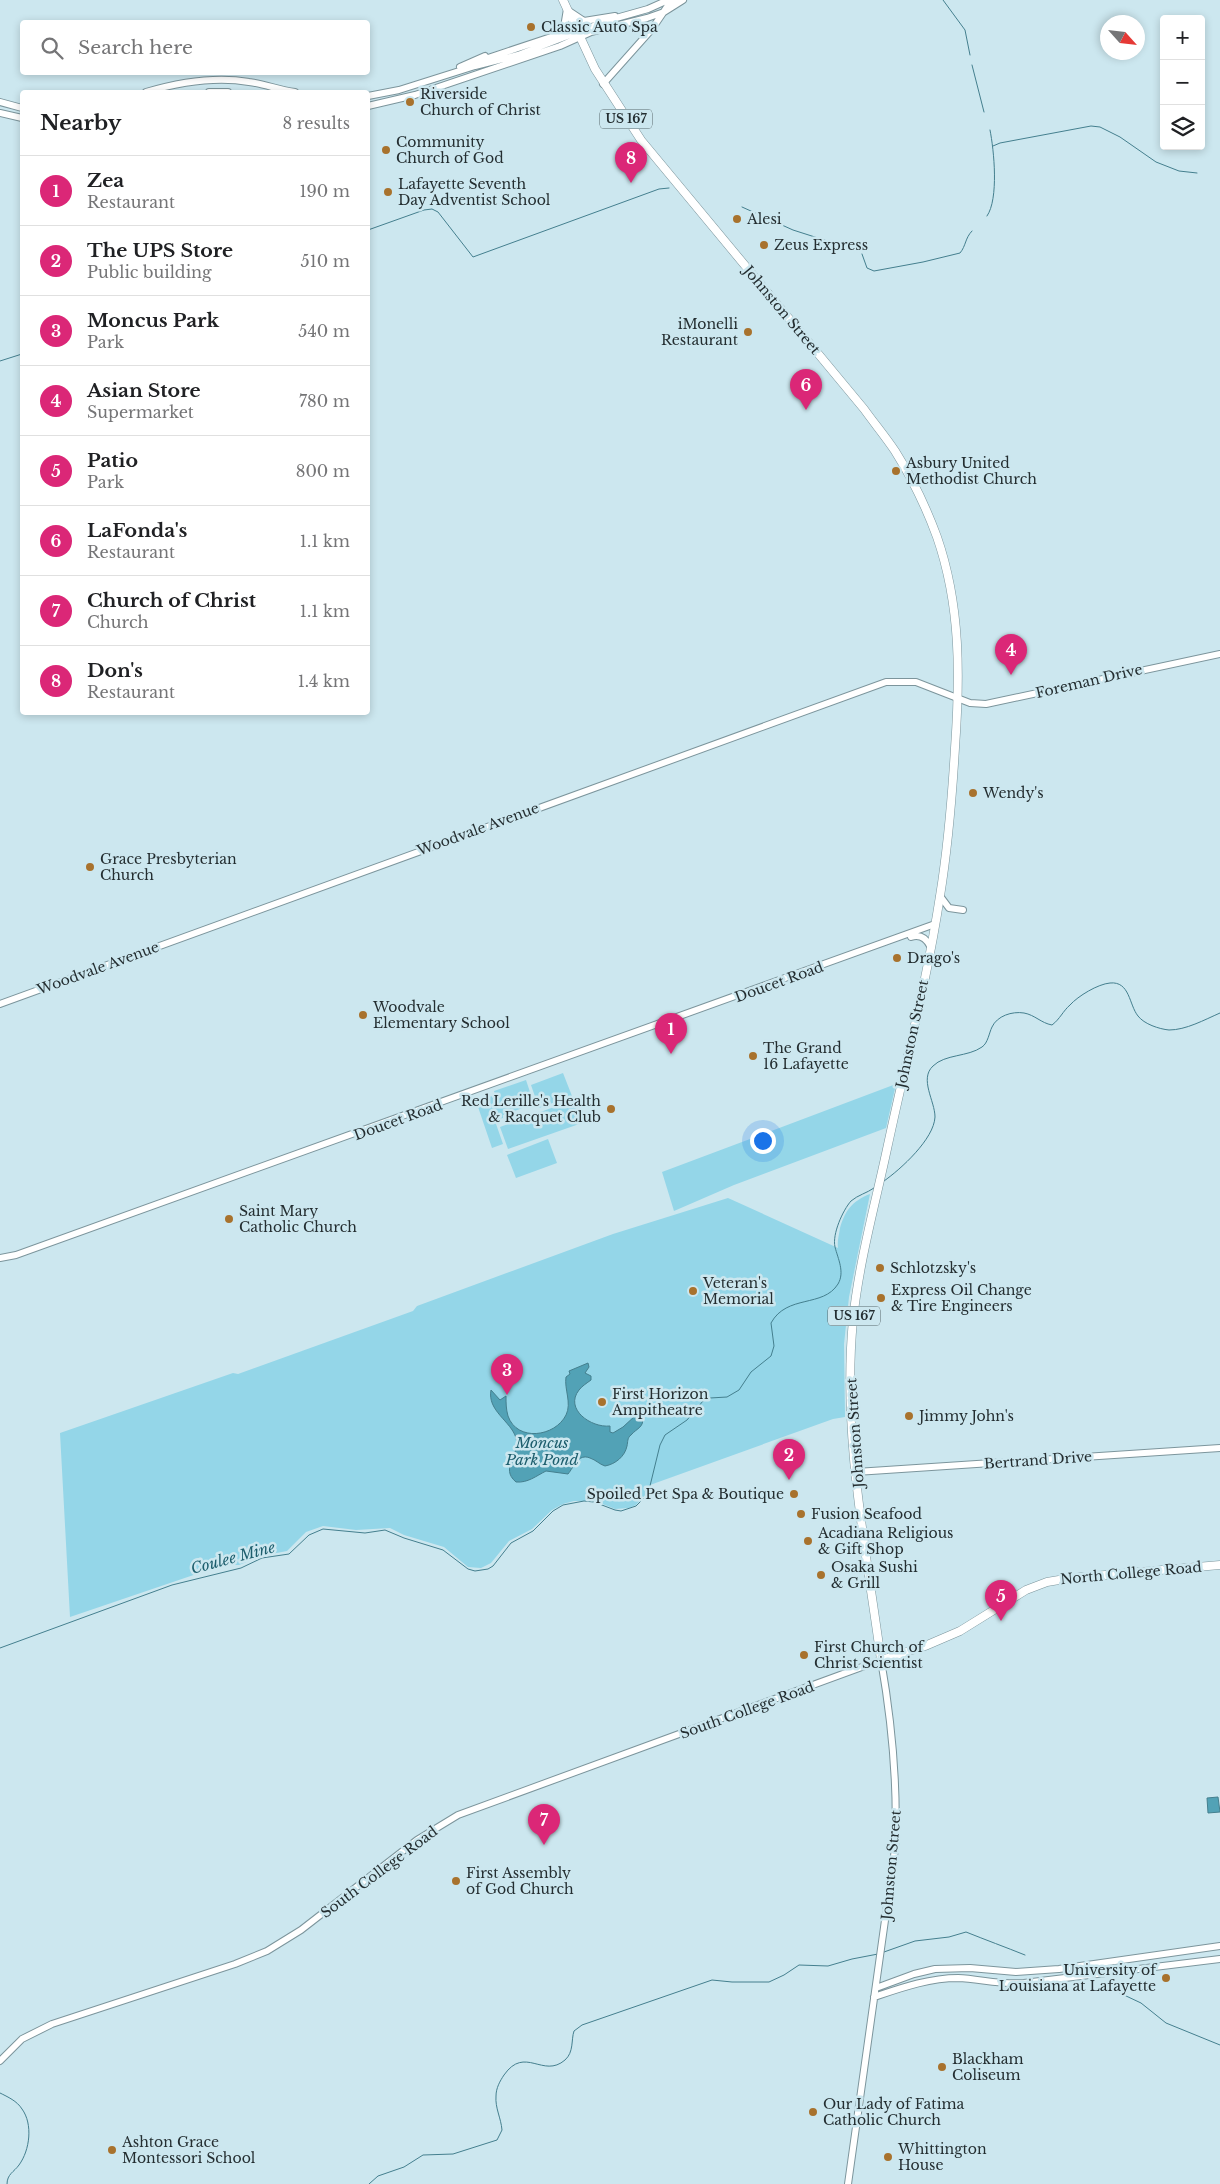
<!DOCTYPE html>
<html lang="en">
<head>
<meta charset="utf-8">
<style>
	body { margin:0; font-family:"Libre Baskerville",serif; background:#f2f2f2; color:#202124 }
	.controls { position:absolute; right:15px; top:15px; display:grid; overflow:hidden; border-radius:5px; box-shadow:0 2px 8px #0003 }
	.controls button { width:45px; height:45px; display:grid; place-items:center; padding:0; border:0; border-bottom:1px solid #e0e0e0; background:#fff; color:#202124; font:25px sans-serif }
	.compass { position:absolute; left:1100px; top:15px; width:45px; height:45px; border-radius:50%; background:#fff; box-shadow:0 2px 8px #0003; rotate:117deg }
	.you { position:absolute; left:762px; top:1140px; width:18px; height:18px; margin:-12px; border:4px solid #fff; border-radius:50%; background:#1a73e8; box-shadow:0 0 0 8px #1a73e833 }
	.badge { display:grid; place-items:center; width:32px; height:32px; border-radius:50%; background:#db2777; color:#fff; font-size:16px; font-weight:700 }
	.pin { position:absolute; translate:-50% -41px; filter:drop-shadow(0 1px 2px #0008) }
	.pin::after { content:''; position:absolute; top:26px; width:18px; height:15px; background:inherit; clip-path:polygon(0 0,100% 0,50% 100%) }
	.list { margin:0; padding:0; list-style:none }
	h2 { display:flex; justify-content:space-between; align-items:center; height:65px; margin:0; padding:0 20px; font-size:21px }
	h2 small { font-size:16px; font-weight:400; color:#757577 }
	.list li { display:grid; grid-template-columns:32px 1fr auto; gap:15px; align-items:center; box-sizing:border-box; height:70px; padding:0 20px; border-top:1px solid #e0e0e0 }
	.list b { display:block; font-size:19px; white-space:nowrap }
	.list p { margin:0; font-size:16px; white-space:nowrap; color:#757577 }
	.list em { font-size:16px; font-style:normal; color:#757577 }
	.icon { flex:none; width:28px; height:28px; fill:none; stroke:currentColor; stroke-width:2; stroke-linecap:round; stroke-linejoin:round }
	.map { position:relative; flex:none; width:1220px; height:2184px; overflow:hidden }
	.search { position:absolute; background:#fff; box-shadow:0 2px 8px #0003; left:20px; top:20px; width:350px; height:55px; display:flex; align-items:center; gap:12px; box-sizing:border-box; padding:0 18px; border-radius:5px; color:#757577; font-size:19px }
	.panel { position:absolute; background:#fff; box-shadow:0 2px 8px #0003; left:20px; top:90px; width:350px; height:625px; border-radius:5px }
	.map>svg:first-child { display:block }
</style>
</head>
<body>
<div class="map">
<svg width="1220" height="2184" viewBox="0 0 1220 2184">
	<rect width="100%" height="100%" fill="#cce7ef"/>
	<path fill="#94d6e8" d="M 563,1073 L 572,1096 L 539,1108 L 531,1085 Z
		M 526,1080 L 534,1104 L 503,1115 L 503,1118 L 495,1121 L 503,1144 L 492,1148 L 476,1101 L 495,1095 L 494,1091 Z
		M 896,1084 L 886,1128 L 734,1185 L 674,1211 L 662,1172 Z
		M 573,1100 L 582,1123 L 508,1149 L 500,1127 Z
		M 548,1139 L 557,1163 L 516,1178 L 507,1155 Z
		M 870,1194 L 849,1297 L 844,1344 L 845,1417 L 833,1419 L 650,1485 L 647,1493 L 636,1505 L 629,1508 L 615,1509 L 595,1501 L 574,1501 L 563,1504 L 552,1510 L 532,1529 L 509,1541 L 491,1563 L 481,1568 L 468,1567 L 444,1547 L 404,1535 L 390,1528 L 356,1530 L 323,1526 L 306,1532 L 287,1551 L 261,1556 L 239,1565 L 223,1565 L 70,1617 L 60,1433 L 233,1373 L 238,1374 L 413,1311 L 417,1306 L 613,1234 L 728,1198 L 838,1248 C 837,1241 839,1235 840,1228 C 845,1211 852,1201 870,1194 Z"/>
	<path fill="#52a2b6" stroke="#447f8e" d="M 588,1363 L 589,1367 L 585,1373 L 591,1376 L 591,1380 C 587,1383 582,1386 579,1390 C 564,1409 591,1428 610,1426 L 610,1432 L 613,1433 L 623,1427 L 636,1415 L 642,1417 C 645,1427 637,1428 631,1435 C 627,1438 628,1442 627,1446 C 625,1456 616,1464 605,1466 C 599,1464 596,1460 590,1458 C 578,1453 574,1467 568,1474 L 546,1471 C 536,1476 528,1483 516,1482 C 499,1468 521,1454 516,1438 C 511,1421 487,1411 491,1390 L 500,1400 L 506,1396 C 506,1403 506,1409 508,1416 C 517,1442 555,1437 566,1415 C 572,1403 564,1389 566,1377 L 570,1374 L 569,1371 Z
		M 1218,1797 L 1220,1812 L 1208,1813 L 1207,1798 Z"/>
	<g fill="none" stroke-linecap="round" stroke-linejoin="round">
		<path stroke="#447f8e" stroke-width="1" d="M 943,0 L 965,30 L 970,55
			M 972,65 L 984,112
			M 993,146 L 1000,143 L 1091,126 L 1100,127 L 1120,137 L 1156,162 L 1179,171 L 1197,173
			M 742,207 L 793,230 L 843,246
			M 987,216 C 999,199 994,150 990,130
			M 368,230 L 424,210 L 432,209 L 438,212 L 473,257 L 659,189 L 669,188
			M 862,254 L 867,268 L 874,271 L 923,262 L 960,253 C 966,246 965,238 972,231
			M 0,361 L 22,354
			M 884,1181 C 901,1169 934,1139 935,1117 C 935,1101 919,1079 933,1066 C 945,1054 968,1057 982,1047 C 988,1043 989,1033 992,1027 C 997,1016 1012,1011 1024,1013 C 1035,1015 1041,1023 1052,1025 C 1060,1019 1063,1011 1070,1005 C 1078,996 1098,984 1110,983 C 1130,981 1129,1005 1138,1016 C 1144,1024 1159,1029 1169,1030 C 1186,1030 1204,1020 1220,1013
			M 0,1648 L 172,1585 L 241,1568 L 262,1558 L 289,1554 L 309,1535 L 323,1529 L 365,1533 L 385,1530 L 404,1538 L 443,1550 L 468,1569 L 475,1571 L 488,1569 L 493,1566 L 511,1543 L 533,1531 L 553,1511 L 563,1505 L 584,1501 L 594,1502 L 615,1510 L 621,1511 L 636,1506 L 648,1494 L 660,1445 L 665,1435 L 687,1420 L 703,1401 L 710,1398 L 727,1397 L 739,1390 L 751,1372 L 771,1356 L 774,1346 L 771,1323 C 787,1294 823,1308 838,1284 C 845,1272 838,1259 835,1247 C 832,1234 843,1210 851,1201 C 858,1195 867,1193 874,1188
			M 884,1952 L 915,1941 L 949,1937 L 966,1932 C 986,1940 1005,1947 1025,1955
			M 1107,1987 L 1141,2003 L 1166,2023 L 1220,2045
			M 0,2093 C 8,2097 17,2101 22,2109 C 33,2124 30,2150 19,2165 C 14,2172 7,2174 7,2184
			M 369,2184 L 378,2176 L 404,2167 L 423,2155 L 453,2154 L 497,2140 L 502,2130 C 501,2118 495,2108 496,2096 C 496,2088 500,2081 504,2075 C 525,2045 543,2079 565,2060 C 574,2052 571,2040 574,2031 L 582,2025 L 712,1980 L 732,1982 L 769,1982 L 784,1975 L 799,1965 L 828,1966 L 852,1959 L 878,1954"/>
		<g stroke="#7c959c" stroke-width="8">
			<path id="secondary" d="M 569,11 L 584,21 L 615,16
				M 556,32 L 564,27 L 567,9
				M 482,60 L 563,33 L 574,24
				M 460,67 L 485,56
				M 603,84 L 652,29 L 669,4 L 675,0
				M 146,92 C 180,82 214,76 249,82 C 265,84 279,90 295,92
				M 209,92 L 228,92
				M 368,96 L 399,90 L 475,66 L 518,55 L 609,20 L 648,9 L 668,0
				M 0,102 L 22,108
				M 368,106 L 415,95 L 560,46 L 591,32 L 647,18 L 664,12 L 683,0
				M 0,113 L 22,118
				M 940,896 L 949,908 L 963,910
				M 911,937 C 920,934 926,938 930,946
				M 0,1004 L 886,682 L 916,682 L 970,703 L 986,704 L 1220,654
				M 0,1258 L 16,1255 C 323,1147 629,1036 935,924
				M 856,1472 L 1220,1448
				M 876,1988 L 914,1974 L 935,1969 L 970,1968 L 1016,1972 L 1059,1969 L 1220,1946
				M 874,1997 C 901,1988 929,1978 958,1978 C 980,1979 1001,1985 1024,1983 L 1220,1959
				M 0,2061 L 22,2039 L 52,2024 L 235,1964 L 267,1951 L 301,1930 L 417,1840 L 458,1815 L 881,1660 C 892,1723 898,1785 895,1849 L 848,2184"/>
		</g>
		<g stroke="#7c959c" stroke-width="9">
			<path id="primary" d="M 563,0 L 595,69 L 641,140 L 864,409 C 874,423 885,436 895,451 C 912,478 926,507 937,537 C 961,606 960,677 955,748 C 952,798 948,847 940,896 C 927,981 905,1065 887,1149 C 875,1205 859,1262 853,1320 C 842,1434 866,1548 881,1660 L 925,1646 L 960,1631 L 1026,1590 L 1047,1582 L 1071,1578 L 1220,1565"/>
		</g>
		<use href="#secondary" stroke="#fff" stroke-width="6"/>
		<use href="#primary" stroke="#fff" stroke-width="8"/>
	</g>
	<g fill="#a8722d" stroke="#cce7ef" stroke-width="2">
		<circle cx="531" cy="27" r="5"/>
		<circle cx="410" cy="102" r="5"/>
		<circle cx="386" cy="150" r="5"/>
		<circle cx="388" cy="192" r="5"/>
		<circle cx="737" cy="219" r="5"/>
		<circle cx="764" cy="245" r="5"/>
		<circle cx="748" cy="332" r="5"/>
		<circle cx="896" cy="471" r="5"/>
		<circle cx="973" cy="793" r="5"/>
		<circle cx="90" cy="867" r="5"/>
		<circle cx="897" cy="958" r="5"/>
		<circle cx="363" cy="1015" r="5"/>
		<circle cx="753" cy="1056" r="5"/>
		<circle cx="611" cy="1109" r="5"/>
		<circle cx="229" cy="1219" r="5"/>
		<circle cx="880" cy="1268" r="5"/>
		<circle cx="693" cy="1291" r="5"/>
		<circle cx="881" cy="1298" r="5"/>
		<circle cx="602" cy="1402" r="5"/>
		<circle cx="909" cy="1416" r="5"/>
		<circle cx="794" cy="1494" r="5"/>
		<circle cx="801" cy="1514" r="5"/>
		<circle cx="808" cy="1541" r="5"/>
		<circle cx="821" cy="1575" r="5"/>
		<circle cx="804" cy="1655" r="5"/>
		<circle cx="456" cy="1881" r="5"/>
		<circle cx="1166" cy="1978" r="5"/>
		<circle cx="942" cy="2067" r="5"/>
		<circle cx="813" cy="2112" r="5"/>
		<circle cx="112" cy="2150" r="5"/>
		<circle cx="888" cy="2157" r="5"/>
	</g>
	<g text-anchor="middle" stroke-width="5" stroke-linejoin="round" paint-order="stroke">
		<g fill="#cce7ef" stroke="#56666a" stroke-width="1">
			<rect x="600" y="109.5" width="52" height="19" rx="4"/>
			<rect x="828" y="1306.5" width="52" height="19" rx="4"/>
		</g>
		<g font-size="12" font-weight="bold" fill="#242e31">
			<text x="626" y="123">US 167</text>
			<text x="854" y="1320">US 167</text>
		</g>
		<g font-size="14" fill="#242e31" stroke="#cce7ef" text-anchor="start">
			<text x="541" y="32">Classic Auto Spa</text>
			<text x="420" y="99">Riverside<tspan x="420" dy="16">Church of Christ</tspan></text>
			<text x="396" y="147">Community<tspan x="396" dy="16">Church of God</tspan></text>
			<text x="398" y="189">Lafayette Seventh<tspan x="398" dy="16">Day Adventist School</tspan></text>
			<text x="747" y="224">Alesi</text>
			<text x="774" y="250">Zeus Express</text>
			<text x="738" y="329" text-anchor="end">iMonelli<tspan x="738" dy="16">Restaurant</tspan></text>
			<text x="906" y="468">Asbury United<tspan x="906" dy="16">Methodist Church</tspan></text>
			<text x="983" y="798">Wendy's</text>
			<text x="100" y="864">Grace Presbyterian<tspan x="100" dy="16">Church</tspan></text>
			<text x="907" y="963">Drago's</text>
			<text x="373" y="1012">Woodvale<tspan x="373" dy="16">Elementary School</tspan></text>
			<text x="763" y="1053">The Grand<tspan x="763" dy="16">16 Lafayette</tspan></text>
			<text x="601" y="1106" text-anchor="end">Red Lerille's Health<tspan x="601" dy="16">&amp; Racquet Club</tspan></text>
			<text x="239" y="1216">Saint Mary<tspan x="239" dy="16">Catholic Church</tspan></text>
			<text x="890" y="1273">Schlotzsky's</text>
			<text x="703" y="1288">Veteran's<tspan x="703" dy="16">Memorial</tspan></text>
			<text x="891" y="1295">Express Oil Change<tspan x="891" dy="16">&amp; Tire Engineers</tspan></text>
			<text x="612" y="1399">First Horizon<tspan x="612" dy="16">Ampitheatre</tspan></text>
			<text x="919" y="1421">Jimmy John's</text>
			<text x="784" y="1499" text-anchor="end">Spoiled Pet Spa &amp; Boutique</text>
			<text x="811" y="1519">Fusion Seafood</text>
			<text x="818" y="1538">Acadiana Religious<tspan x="818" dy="16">&amp; Gift Shop</tspan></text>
			<text x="831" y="1572">Osaka Sushi<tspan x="831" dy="16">&amp; Grill</tspan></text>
			<text x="814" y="1652">First Church of<tspan x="814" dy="16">Christ Scientist</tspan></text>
			<text x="466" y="1878">First Assembly<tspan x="466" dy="16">of God Church</tspan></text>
			<text x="1156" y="1975" text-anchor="end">University of<tspan x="1156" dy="16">Louisiana at Lafayette</tspan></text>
			<text x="952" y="2064">Blackham<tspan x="952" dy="16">Coliseum</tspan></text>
			<text x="823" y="2109">Our Lady of Fatima<tspan x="823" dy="16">Catholic Church</tspan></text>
			<text x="122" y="2147">Ashton Grace<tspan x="122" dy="16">Montessori School</tspan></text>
			<text x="898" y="2154">Whittington<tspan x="898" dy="16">House</tspan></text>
		</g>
		<g font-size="14" fill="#242e31" stroke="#cce7ef">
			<text transform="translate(782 310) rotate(50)" y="5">Johnston Street</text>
			<text transform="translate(1089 681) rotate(-13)" y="5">Foreman Drive</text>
			<text transform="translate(478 829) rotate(-20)" y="5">Woodvale Avenue</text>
			<text transform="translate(98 968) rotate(-20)" y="5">Woodvale Avenue</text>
			<text transform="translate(779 982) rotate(-20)" y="5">Doucet Road</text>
			<text transform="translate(912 1034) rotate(-78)" y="5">Johnston Street</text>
			<text transform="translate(398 1120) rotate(-20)" y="5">Doucet Road</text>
			<text transform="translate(855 1433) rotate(-94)" y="5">Johnston Street</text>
			<text transform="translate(1038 1460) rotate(-4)" y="5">Bertrand Drive</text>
			<text transform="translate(1131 1573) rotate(-5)" y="5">North College Road</text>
			<text transform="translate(747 1710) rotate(-20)" y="5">South College Road</text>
			<text transform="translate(891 1865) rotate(-85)" y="5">Johnston Street</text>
			<text transform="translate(379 1872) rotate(-37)" y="5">South College Road</text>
		</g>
		<g font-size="15" font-style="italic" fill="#1d5e6d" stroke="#cce7ef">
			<text x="542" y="1448">Moncus<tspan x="542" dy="17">Park Pond</tspan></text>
			<text transform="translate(233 1558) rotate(-15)" y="5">Coulee Mine</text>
		</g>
	</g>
</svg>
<div class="controls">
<button>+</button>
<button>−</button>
<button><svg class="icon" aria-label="layers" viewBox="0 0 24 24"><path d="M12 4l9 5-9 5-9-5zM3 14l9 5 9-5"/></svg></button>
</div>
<svg class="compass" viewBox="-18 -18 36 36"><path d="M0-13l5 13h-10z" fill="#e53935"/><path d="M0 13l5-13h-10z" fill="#757577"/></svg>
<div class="you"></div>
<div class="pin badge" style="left:671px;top:1054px">1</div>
<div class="pin badge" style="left:789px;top:1480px">2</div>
<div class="pin badge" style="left:507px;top:1395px">3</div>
<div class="pin badge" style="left:1011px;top:675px">4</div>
<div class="pin badge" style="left:1001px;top:1621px">5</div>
<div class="pin badge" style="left:806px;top:410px">6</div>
<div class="pin badge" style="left:544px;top:1845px">7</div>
<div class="pin badge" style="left:631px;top:183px">8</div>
<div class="search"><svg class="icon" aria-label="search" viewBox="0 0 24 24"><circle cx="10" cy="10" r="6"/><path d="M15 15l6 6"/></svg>Search here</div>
<section class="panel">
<h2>Nearby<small>8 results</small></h2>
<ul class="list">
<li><span class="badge">1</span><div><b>Zea</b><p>Restaurant</p></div><em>190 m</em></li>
<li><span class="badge">2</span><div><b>The UPS Store</b><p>Public building</p></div><em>510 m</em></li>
<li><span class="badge">3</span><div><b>Moncus Park</b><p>Park</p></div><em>540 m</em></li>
<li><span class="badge">4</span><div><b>Asian Store</b><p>Supermarket</p></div><em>780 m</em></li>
<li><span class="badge">5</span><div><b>Patio</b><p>Park</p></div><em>800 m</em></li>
<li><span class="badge">6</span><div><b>LaFonda's</b><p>Restaurant</p></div><em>1.1 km</em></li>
<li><span class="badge">7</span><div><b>Church of Christ</b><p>Church</p></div><em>1.1 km</em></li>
<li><span class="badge">8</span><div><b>Don's</b><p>Restaurant</p></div><em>1.4 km</em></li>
</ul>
</section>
</div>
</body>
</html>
